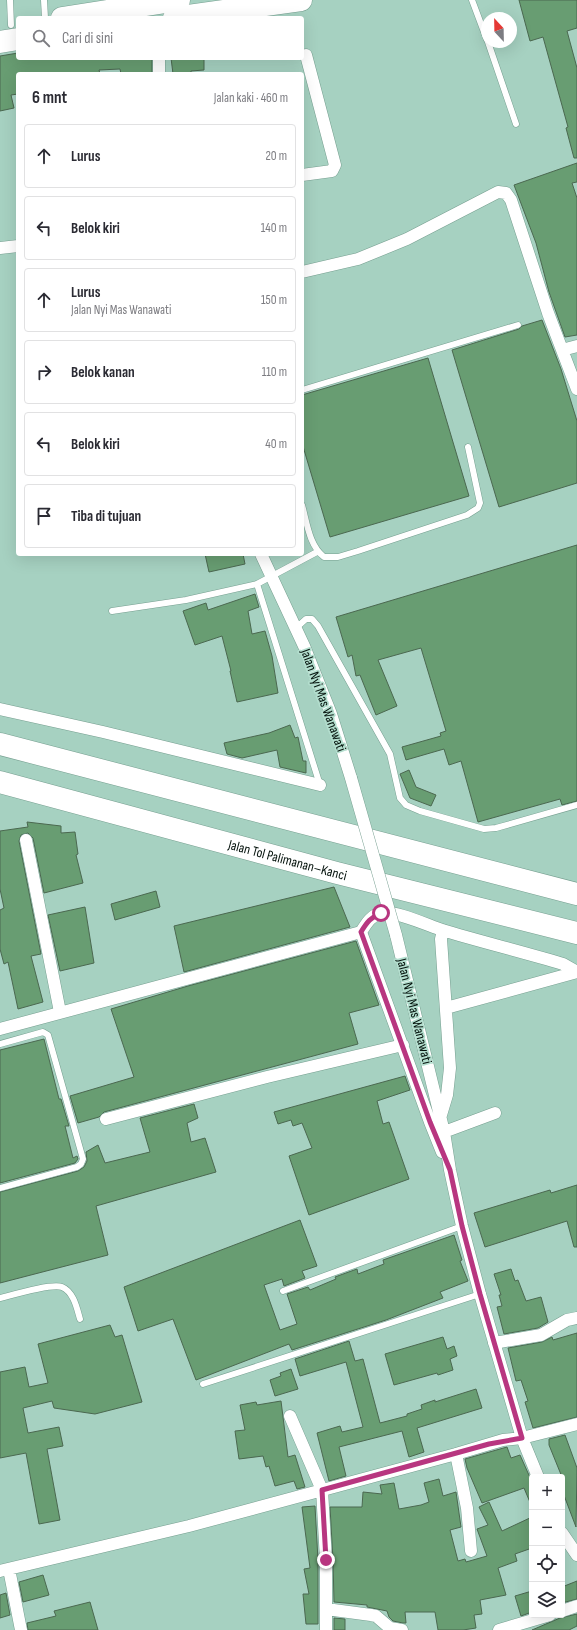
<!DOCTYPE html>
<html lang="id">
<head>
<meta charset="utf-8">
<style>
	body { margin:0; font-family:"Sofia Sans Condensed",sans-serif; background:#f7f7f7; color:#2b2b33 }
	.controls { position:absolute; right:12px; bottom:12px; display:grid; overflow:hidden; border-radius:4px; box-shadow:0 4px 16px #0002 }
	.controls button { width:36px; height:36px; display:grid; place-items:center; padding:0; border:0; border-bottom:1px solid #e1e1e2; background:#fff; color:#2b2b33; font:20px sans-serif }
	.compass { position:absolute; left:481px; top:12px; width:36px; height:36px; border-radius:50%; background:#fff; box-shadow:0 4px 16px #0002; rotate:338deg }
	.stop { position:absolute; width:12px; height:12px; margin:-9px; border:3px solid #b83680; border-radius:50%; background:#fff }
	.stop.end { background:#b83680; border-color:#fff; box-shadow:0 1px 4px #0008 }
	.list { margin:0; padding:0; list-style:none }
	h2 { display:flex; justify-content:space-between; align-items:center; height:52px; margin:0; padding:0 16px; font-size:17px }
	h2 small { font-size:13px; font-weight:400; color:#7c7c81 }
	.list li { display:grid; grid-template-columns:26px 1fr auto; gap:12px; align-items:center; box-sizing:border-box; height:64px; margin:0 8px 8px; padding:0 8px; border:1px solid #e1e1e2; border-radius:4px }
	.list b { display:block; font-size:15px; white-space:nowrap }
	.list p { margin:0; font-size:13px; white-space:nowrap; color:#7c7c81 }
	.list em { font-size:13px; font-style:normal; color:#7c7c81 }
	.icon { flex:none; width:22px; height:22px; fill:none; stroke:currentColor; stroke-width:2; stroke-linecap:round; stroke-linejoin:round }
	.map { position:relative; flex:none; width:577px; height:1630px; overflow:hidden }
	.search { position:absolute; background:#fff; box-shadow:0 4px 16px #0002; left:16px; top:16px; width:288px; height:44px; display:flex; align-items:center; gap:10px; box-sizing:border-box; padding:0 14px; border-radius:4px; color:#7c7c81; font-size:15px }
	.panel { position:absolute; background:#fff; box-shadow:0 4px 16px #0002; left:16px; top:72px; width:288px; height:484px; border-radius:4px }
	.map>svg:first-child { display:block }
</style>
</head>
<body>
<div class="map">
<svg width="577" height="1630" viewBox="0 0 577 1630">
	<rect width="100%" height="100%" fill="#a6d1c1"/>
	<path fill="#689d72" stroke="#4b6850" d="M 519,0 L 577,0 L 577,28 L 567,31 L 577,68 L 577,158 L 574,158 L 566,128 L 568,127 L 543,37 L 530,41 Z
		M 18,53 L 18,58 L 152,58 L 152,74 L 121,74 L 120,69 L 99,70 L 100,74 L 18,74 L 18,94 L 11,95 L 14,108 L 0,111 L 0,56 Z
		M 171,58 L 204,58 L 204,70 L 191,71 L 191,73 L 183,74 L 173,74 Z
		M 577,163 L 577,182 L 572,183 L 577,198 L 577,335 L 565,337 L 549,292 L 536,243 L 514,185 Z
		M 542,320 L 561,369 L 577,421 L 577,483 L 499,507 L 452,350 L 519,329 L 522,326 Z
		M 428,358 L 469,496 L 330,537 L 302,443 L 302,395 Z
		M 577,545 L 577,801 L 562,805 L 560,799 L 478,822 L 461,761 L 449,765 L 444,749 L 406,760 L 402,747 L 441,736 L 440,733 L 446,731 L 421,648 L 378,660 L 397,706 L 376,715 L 360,675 L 356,676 L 352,655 L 348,657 L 336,617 Z
		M 205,554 L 243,554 L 245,564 L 209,572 Z
		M 255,594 L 259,607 L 248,611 L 252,634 L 265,631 L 272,656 L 278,693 L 237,702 L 230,671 L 231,671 L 222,636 L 195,645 L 183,611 L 206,603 L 208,610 Z
		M 290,725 L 295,738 L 298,737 L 303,761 L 306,761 L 306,773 L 280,767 L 277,750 L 242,758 L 227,754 L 224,743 L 269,733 Z
		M 409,770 L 416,787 L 436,795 L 431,806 L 410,798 L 400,774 Z
		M 27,822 L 61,826 L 61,833 L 75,832 L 78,854 L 76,855 L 83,883 L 44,893 L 33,838 L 28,833 L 21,835 L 19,841 L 41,954 L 31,956 L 43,1002 L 18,1009 L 8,962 L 4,964 L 0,949 L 0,910 L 4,908 L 0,889 L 0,831 L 28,827 Z
		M 334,887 L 350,927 L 184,972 L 174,926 Z
		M 156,891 L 160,907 L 115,920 L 111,904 Z
		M 85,907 L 94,963 L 60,971 L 48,915 Z
		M 356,941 L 379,1005 L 349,1013 L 358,1044 L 104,1112 L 99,1117 L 78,1123 L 70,1096 L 134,1077 L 111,1009 L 188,986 Z
		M 44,1039 L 59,1099 L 61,1099 L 69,1126 L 65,1126 L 73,1158 L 77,1156 L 78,1159 L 75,1163 L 0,1183 L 0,1050 Z
		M 405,1076 L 410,1090 L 377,1101 L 383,1124 L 389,1122 L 409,1179 L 309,1215 L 289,1156 L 312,1148 L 302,1123 L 293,1126 L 291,1120 L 278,1124 L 274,1112 Z
		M 194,1104 L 198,1118 L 187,1123 L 191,1142 L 205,1138 L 216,1172 L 96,1206 L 108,1255 L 0,1283 L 0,1192 L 78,1171 L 84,1167 L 87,1161 L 86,1152 L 98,1145 L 105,1163 L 150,1152 L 140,1118 Z
		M 577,1185 L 577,1247 L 574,1247 L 567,1221 L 485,1247 L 474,1213 L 550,1190 L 551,1193 Z
		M 300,1220 L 317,1266 L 302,1271 L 305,1278 L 284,1286 L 282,1279 L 264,1285 L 280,1330 L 297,1324 L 287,1294 L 308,1287 L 310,1290 L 336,1279 L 335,1277 L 357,1269 L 358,1274 L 384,1264 L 383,1260 L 454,1235 L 462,1260 L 460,1261 L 468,1281 L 440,1292 L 443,1298 L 386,1320 L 292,1350 L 289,1344 L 196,1380 L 173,1319 L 138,1331 L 124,1287 Z
		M 511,1269 L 515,1281 L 518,1280 L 526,1301 L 541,1297 L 548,1322 L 538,1328 L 504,1334 L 497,1307 L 502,1306 L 499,1295 L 501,1295 L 494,1274 Z
		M 110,1325 L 115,1337 L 122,1335 L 142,1402 L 95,1414 L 54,1408 L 52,1401 L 23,1408 L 28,1433 L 59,1427 L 63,1446 L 47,1449 L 60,1520 L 39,1524 L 26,1453 L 0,1458 L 0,1372 L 25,1367 L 29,1387 L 48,1383 L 38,1344 Z
		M 577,1333 L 577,1417 L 533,1428 L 525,1402 L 528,1401 L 521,1380 L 516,1381 L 508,1348 L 542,1342 L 552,1337 L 553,1340 Z
		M 443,1337 L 447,1349 L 454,1346 L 457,1356 L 450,1359 L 453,1370 L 438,1375 L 437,1373 L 394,1385 L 385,1354 Z
		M 349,1341 L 355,1361 L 363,1359 L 380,1423 L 407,1416 L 407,1414 L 422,1409 L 421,1405 L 435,1400 L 435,1402 L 476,1389 L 482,1408 L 417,1428 L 424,1452 L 409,1457 L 402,1431 L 339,1447 L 346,1476 L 329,1481 L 317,1433 L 340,1426 L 342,1432 L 363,1427 L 346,1362 L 300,1376 L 295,1359 Z
		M 291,1369 L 298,1389 L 275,1396 L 270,1380 L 281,1376 L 280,1373 Z
		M 281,1401 L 288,1457 L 295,1455 L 305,1487 L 297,1489 L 294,1481 L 275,1486 L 269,1466 L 266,1467 L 263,1456 L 239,1459 L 235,1431 L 245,1430 L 240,1405 L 256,1402 L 257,1405 Z
		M 565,1435 L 577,1468 L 576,1527 L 562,1490 L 562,1477 L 549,1445 L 549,1439 Z
		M 507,1447 L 511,1458 L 520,1455 L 532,1482 L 532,1507 L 524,1488 L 482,1503 L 467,1468 L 465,1459 Z
		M 439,1479 L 443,1496 L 456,1492 L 461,1527 L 450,1530 L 458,1561 L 465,1559 L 466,1562 L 487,1556 L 477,1529 L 488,1525 L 479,1507 L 489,1502 L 502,1531 L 532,1517 L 532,1548 L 515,1554 L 517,1561 L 498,1568 L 506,1595 L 480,1600 L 482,1614 L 474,1615 L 476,1628 L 463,1630 L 438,1630 L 435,1612 L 405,1612 L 406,1623 L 403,1623 L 393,1621 L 389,1617 L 387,1611 L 367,1607 L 367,1605 L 334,1602 L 333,1560 L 330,1507 L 362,1507 L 363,1492 L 382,1494 L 380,1485 L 394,1483 L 399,1509 L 421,1505 L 429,1502 L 424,1483 Z
		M 315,1506 L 318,1560 L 318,1624 L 306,1624 L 303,1594 L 309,1594 L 304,1569 L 310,1568 L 302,1507 Z
		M 43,1575 L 49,1595 L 23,1602 L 19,1582 Z
		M 577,1581 L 577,1599 L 562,1603 L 562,1587 Z
		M 532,1591 L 532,1612 L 521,1616 L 515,1596 Z
		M 6,1593 L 10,1615 L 0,1618 L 0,1595 Z
		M 90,1602 L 98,1630 L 28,1630 L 27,1623 L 56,1616 L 54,1611 Z
		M 577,1614 L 577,1626 L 569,1630 L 532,1630 L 560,1618 Z
		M 334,1618 L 345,1619 L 345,1630 L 334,1630 Z"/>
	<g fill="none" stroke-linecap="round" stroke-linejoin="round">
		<g stroke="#769f90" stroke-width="7">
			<path id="lane" d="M 10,0 L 11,25
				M 44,0 L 45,18
				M 472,0 L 487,40
				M 488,42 L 516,124
				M 302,390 L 518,325
				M 302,505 C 307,523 309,545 324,557 L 338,557 L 358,551 L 467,515 L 478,508 L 480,503 L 468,447
				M 317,552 L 257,584 L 320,785
				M 112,611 L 186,600 L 257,584
				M 296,628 L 306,619 L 312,619 L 318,626 L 390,754 L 400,798 L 406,805 L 420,811 L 484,829 L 496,828 L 577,805
				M 0,1044 L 43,1032 L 48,1035 L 83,1159 L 81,1164 L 77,1167 L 0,1188
				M 283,1291 L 462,1226
				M 0,1298 C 12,1295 52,1283 62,1287 C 74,1292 77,1309 80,1319
				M 203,1384 L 480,1294"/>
		</g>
		<g stroke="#769f90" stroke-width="13">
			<path id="street" d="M 159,74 L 159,58
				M 302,175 L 332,171 L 335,165 L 306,55
				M 0,248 L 18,246
				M 302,272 L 358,259 L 407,239 L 498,192 L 506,193 L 511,200 L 548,313 L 577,389
				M 562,350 L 577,346
				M 261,554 L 304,646 L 331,714 L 351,778
				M 0,709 L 103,732 L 320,785
				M 26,840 L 60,1012
				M 361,932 L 430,1122 L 442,1152
				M 396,935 L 444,1132 L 450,1170 L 462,1226 L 480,1294 L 522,1438 L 538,1477
				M 446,1008 L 577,972
				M 0,1029 L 361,932 C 366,924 371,915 381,913 C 395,910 427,925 442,930 C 482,942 523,952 563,964 L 577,972
				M 441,1115 L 447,1095 L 450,1068 L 441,939 L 443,930
				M 106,1119 L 267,1077 L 403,1045
				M 444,1132 L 495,1113
				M 494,1343 L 541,1335 L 567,1320 L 577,1318
				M 290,1416 L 322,1490 L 326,1560 L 326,1630
				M 456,1454 L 467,1508 L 471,1551
				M 562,1533 L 577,1555
				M 9,1569 L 21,1630
				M 0,1571 L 189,1526 L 456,1454 L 503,1440 L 522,1438 L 577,1424
				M 326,1609 L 371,1615 L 376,1616 L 390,1628 L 402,1630
				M 562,1611 L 577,1606
				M 499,1630 L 550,1615"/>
		</g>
		<g stroke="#769f90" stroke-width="23">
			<g id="highway">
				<path d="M 62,18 L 179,0"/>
				<path d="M 174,18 L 301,0"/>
				<path d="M 0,42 L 18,39"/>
				<path d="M 0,744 L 577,894"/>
				<path id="s1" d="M 0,782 L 337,873 L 577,933"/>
			</g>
		</g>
		<use href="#lane" stroke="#fff" stroke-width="6"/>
		<use href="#street" stroke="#fff" stroke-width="12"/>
		<use href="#highway" stroke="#fff" stroke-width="22"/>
		<g stroke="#769f90" stroke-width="13" stroke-linecap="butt">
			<path id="street-bridge" d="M 351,778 L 396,935"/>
		</g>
		<use href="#street-bridge" stroke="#fff" stroke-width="12"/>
	</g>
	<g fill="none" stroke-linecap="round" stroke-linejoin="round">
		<path stroke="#b83680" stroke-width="5" d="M 326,1560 L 322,1490 L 489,1444 L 522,1438 L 480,1294 L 462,1226 L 450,1170 L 430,1122 L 361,932 C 367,922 371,917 381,913"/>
	</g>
	<g text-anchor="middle" stroke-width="3.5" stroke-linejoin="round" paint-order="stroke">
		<g font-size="14" fill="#03110b" stroke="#b3dece">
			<text transform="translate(324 700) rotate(70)" y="5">Jalan Nyi Mas Wanawati</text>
			<text dy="5" stroke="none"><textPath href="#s1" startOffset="298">Jalan Tol Palimanan–Kanci</textPath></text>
			<text transform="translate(415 1011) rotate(76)" y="5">Jalan Nyi Mas Wanawati</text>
		</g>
	</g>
</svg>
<div class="controls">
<button>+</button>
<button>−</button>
<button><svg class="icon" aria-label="locate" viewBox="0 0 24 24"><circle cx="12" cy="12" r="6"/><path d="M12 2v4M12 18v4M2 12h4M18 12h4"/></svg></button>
<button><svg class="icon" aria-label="layers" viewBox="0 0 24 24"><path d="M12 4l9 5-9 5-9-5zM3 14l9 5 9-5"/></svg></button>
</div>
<svg class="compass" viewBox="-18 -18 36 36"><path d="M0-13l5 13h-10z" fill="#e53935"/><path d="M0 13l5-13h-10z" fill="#7c7c81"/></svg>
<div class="stop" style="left:381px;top:913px"></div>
<div class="stop end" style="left:326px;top:1560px"></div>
<div class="search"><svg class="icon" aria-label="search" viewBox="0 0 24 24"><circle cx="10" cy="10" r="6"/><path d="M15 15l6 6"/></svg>Cari di sini</div>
<section class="panel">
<h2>6 mnt<small>Jalan kaki · 460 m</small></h2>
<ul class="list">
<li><svg class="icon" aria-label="ahead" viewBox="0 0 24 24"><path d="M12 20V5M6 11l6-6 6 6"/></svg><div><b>Lurus</b></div><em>20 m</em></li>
<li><svg class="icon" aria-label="left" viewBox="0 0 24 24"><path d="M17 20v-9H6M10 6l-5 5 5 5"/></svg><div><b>Belok kiri</b></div><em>140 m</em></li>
<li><svg class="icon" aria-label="ahead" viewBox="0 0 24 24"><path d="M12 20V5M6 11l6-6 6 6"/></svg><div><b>Lurus</b><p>Jalan Nyi Mas Wanawati</p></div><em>150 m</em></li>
<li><svg class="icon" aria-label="right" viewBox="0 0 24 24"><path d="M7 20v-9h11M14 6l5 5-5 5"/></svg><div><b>Belok kanan</b></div><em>110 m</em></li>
<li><svg class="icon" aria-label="left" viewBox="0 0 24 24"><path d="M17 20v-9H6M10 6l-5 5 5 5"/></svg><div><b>Belok kiri</b></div><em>40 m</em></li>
<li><svg class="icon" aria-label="arrive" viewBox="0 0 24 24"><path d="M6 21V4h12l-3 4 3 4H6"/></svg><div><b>Tiba di tujuan</b></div></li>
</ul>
</section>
</div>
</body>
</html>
